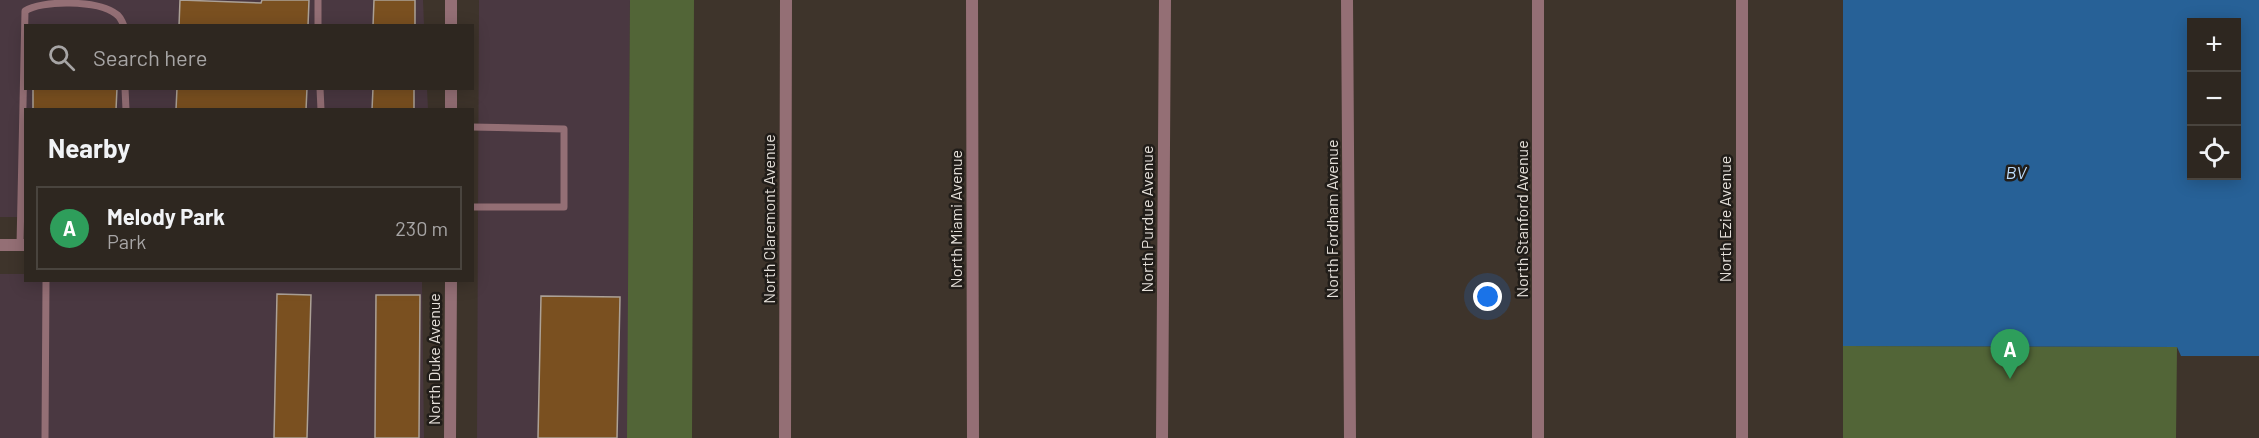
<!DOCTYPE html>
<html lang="en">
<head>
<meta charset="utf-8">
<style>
	body { margin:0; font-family:Barlow,sans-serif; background:#3a332d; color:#f1f3f6 }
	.controls { position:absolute; right:18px; top:18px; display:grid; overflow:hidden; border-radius:0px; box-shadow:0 3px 15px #0003 }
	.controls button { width:54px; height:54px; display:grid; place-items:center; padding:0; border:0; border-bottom:2px solid #49443e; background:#2e2720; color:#f1f3f6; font:30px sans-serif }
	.you { position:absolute; left:1488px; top:297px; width:21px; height:21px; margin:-15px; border:4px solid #fff; border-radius:50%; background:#1a73e8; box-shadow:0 0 0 9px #1a73e833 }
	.badge { display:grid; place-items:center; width:39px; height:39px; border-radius:50%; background:#afaefa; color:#fff; font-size:20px; font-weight:700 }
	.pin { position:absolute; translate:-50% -50px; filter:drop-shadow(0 2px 3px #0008) }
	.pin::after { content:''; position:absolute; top:32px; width:21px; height:18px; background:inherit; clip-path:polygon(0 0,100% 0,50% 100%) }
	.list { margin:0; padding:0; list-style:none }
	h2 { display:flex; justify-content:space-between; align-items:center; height:78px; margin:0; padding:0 24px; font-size:26px }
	h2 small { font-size:20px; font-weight:400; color:#a7a5a5 }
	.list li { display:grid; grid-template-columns:39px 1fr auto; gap:18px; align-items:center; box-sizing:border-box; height:84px; margin:0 12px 12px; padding:0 12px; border:2px solid #49443e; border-radius:0px }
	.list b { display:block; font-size:22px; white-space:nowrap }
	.list p { margin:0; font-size:20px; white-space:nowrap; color:#a7a5a5 }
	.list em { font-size:20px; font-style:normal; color:#a7a5a5 }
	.icon { flex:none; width:33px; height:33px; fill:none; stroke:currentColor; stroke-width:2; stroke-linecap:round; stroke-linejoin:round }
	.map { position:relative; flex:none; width:2259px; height:438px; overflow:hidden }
	.search { position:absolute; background:#2e2720; box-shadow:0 3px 15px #0003; left:24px; top:24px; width:450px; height:66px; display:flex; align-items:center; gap:15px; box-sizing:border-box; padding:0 21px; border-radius:0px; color:#a7a5a5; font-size:22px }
	.panel { position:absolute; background:#2e2720; box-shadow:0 3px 15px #0003; left:24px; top:108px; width:450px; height:174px; border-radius:0px }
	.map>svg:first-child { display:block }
</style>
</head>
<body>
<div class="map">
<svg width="2259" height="438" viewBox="0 0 2259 438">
	<rect width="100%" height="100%" fill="#3e342b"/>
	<path fill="#4a3841" d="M 0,0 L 423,0 L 424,25 L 26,26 L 26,88 L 427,89 L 428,109 L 26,110 L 25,217 L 0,217 Z
		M 479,0 L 630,0 L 628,438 L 477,438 Z
		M 0,274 L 25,274 L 26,280 L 422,281 L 424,438 L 0,438 Z"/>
	<path fill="#526537" d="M 630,0 L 694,0 L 692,438 L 627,438 Z
		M 1843,346 L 2177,347 L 2176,438 L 1843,438 Z"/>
	<path fill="#276197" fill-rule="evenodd" d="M 1843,0 L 2259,0 L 2259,356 L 2181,356 L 2177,347 L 1843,346 ZM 2192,22 L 2236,22 L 2236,176 L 2192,176 Z"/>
	<path fill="#7a5020" stroke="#aca196" stroke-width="1.5" d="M 180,0 L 261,3 L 262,0 L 309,0 L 308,26 L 179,26 Z
		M 374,0 L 415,0 L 415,26 L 373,26 Z
		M 33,88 L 117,88 L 116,110 L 33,110 Z
		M 177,88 L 307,88 L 306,110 L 176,110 Z
		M 373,88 L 414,88 L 414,110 L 372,110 Z
		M 277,294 L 311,295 L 307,438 L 274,438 Z
		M 376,295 L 420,295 L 419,438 L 375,438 Z
		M 541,296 L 620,297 L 617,438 L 538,438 Z"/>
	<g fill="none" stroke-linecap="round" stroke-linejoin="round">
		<path stroke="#946f75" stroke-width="7" d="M 318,0 L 318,26
			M 125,88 L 126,110
			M 320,88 L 321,110
			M 472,127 L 564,129 L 564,207 L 472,207
			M 20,245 L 25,11 C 41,0 98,0 116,14 C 120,16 122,21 124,26
			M 45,438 L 46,280"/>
		<path stroke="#946f75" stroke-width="12" d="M 451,0 L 451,26
			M 972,0 L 973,438
			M 1347,0 L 1350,438
			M 1538,0 L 1538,438
			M 1742,0 L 1742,438
			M 451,88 L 451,110
			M 0,245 L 26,245
			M 450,438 L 451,280
			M 785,438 L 786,0
			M 1162,438 L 1165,0"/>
	</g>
	<g text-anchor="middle" stroke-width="5" stroke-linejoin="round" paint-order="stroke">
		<g font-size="16" fill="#e4dfd9" stroke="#211d19">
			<text transform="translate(769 219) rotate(-90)" y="6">North Claremont Avenue</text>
			<text transform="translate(956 219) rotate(-90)" y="6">North Miami Avenue</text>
			<text transform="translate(1147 219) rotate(-90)" y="6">North Purdue Avenue</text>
			<text transform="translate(1332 219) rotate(-90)" y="6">North Fordham Avenue</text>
			<text transform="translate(1522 219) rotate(-90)" y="6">North Stanford Avenue</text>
			<text transform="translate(1725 219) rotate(-90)" y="6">North Ezie Avenue</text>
			<text transform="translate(434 359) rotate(-90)" y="6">North Duke Avenue</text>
		</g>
		<g font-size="18" font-style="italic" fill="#bddcfb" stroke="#211d19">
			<text x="2016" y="179">BV</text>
		</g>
	</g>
</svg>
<div class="controls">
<button>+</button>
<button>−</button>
<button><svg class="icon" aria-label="locate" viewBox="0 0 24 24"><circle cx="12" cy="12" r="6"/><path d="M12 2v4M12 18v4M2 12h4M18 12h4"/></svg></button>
</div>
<div class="you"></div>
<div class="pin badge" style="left:2010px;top:379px;background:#2e9e5b">A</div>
<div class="search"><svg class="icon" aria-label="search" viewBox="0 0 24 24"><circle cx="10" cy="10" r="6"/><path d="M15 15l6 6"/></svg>Search here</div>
<section class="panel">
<h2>Nearby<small></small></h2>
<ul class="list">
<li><span class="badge" style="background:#2e9e5b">A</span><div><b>Melody Park</b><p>Park</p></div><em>230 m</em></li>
</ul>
</section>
</div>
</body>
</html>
